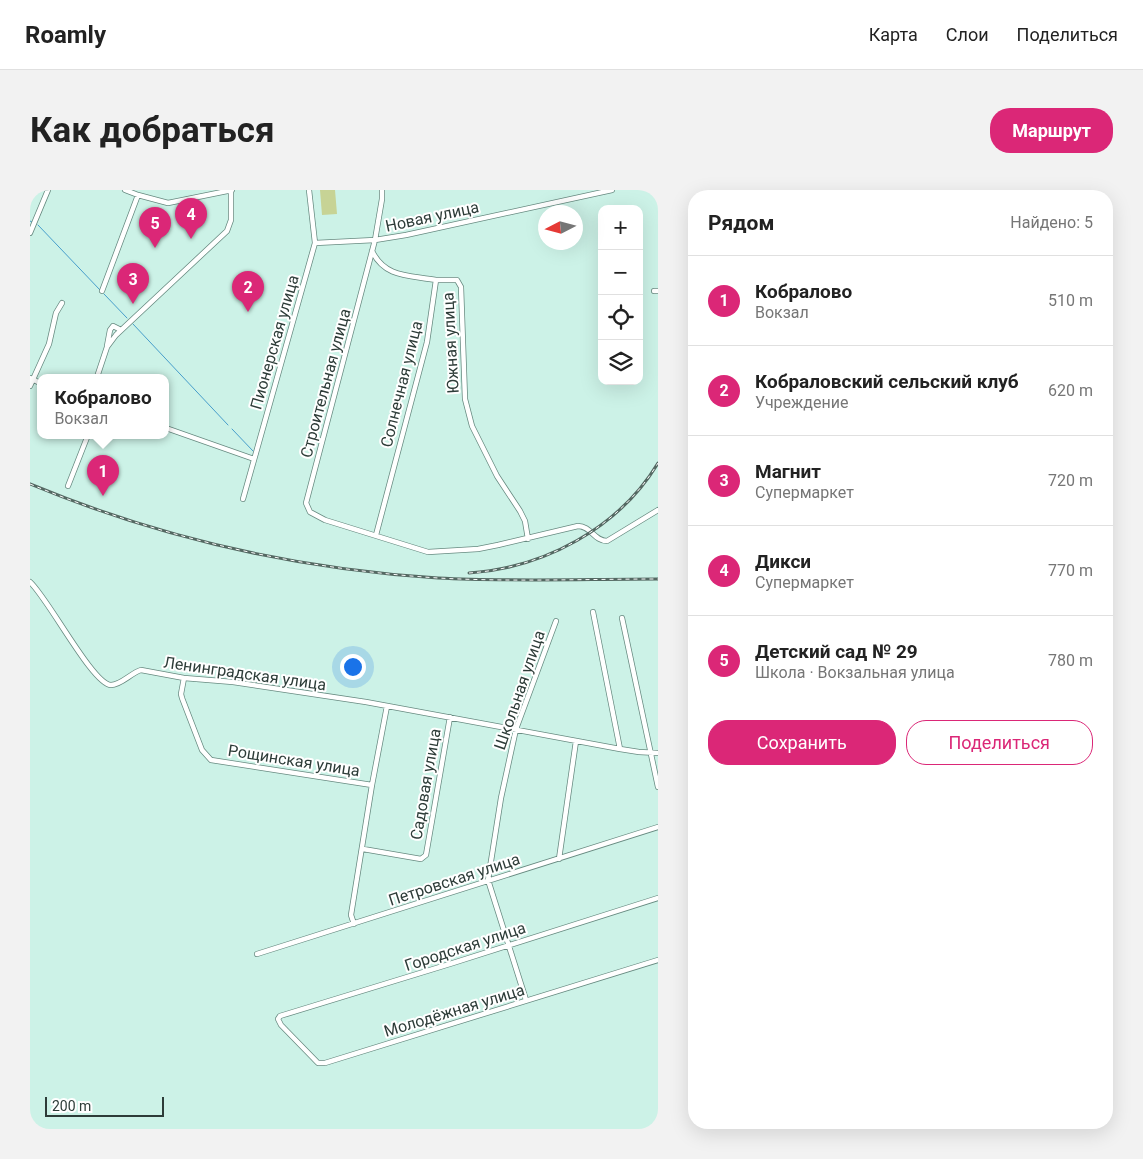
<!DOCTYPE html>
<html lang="ru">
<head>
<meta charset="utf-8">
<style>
	body { margin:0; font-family:Roboto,sans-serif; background:#f2f2f2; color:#222 }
	.controls { position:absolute; right:15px; top:15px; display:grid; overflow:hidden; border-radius:10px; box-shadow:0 5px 20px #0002 }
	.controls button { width:45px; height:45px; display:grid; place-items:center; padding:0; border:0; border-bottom:1px solid #e0e0e0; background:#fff; color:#222; font:25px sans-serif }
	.compass { position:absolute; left:508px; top:15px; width:45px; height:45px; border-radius:50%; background:#fff; box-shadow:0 5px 20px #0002; rotate:264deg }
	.scale { position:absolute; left:15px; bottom:12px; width:119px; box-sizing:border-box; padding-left:5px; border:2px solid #2d3c38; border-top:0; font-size:14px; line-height:18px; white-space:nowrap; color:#2d3c38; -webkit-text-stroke:4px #fff; paint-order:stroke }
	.you { position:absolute; left:322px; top:476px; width:18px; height:18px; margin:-12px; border:4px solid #fff; border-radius:50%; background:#1a73e8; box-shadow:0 0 0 8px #1a73e833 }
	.badge { display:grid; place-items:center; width:32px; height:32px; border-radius:50%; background:#db2777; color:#fff; font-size:16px; font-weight:700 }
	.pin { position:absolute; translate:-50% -41px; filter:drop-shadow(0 1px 2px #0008) }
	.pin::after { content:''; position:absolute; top:26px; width:18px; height:15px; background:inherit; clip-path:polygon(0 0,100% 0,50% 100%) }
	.popup { position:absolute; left:7px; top:184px; width:132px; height:65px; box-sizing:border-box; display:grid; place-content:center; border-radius:10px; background:#fff; filter:drop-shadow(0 1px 4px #0005); font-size:16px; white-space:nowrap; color:#767676 }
	.popup b { font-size:19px; color:#222 }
	.popup::after { content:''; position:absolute; left:50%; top:100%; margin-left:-10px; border:10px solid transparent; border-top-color:#fff }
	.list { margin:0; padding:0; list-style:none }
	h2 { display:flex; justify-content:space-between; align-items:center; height:65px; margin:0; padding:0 20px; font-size:21px }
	h2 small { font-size:16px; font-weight:400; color:#767676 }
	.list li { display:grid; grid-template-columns:32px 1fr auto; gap:15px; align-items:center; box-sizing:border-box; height:90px; padding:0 20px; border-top:1px solid #e0e0e0 }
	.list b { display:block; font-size:19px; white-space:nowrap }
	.list p { margin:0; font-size:16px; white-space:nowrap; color:#767676 }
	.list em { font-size:16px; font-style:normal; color:#767676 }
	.actions { display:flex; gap:10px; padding:15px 20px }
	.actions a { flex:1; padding:11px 0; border:1px solid #db2777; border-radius:20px; text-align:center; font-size:18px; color:#db2777 }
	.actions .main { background:#db2777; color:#fff }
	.icon { flex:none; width:28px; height:28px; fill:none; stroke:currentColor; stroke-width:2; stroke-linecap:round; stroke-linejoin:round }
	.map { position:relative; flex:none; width:628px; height:939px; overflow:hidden; border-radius:20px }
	header { display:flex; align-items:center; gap:30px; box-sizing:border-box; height:70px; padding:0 25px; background:#fff; border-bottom:1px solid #e0e0e0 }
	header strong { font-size:24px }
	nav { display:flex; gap:28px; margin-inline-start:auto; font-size:18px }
	.intro { display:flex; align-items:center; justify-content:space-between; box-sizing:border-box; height:120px; padding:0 30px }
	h1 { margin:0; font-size:35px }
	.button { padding:12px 22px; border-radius:20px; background:#db2777; color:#fff; font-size:18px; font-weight:700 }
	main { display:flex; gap:30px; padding:0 30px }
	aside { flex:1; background:#fff; border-radius:20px; box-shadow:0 5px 20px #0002 }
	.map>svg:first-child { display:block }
</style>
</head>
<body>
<header>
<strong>Roamly</strong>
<nav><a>Карта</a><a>Слои</a><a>Поделиться</a></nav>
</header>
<div class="intro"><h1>Как добраться</h1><a class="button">Маршрут</a></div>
<main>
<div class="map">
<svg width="628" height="939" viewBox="0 0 628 939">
	<rect width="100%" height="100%" fill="#ccf2e7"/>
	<path fill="#c7d395" d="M 290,0 L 305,0 L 307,24 L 292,25 Z"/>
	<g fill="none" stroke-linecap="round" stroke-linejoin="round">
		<path stroke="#479ecb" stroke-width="1" d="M 0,31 L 2,32
			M 8,35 L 70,100
			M 74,104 L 97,128
			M 103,134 L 198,235
			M 202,239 L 223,261"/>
		<g stroke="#678a80" stroke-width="6">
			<path id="minor" d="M 95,0 L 108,5 L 138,13 L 202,0
				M 352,0 L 352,9 L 345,50 L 276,313 L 280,322 L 295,330 L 398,362 L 448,359 L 468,355 L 548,336 C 561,336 564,351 577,351 L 628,320
				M 0,43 L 18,0
				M 285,53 L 345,50 L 376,45 L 582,0
				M 342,61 C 355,88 379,85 406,90 L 397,152 L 346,345
				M 406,90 L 427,90 L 431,97 L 435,209 L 442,236 L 467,286 L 490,321 L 495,331 L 498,349
				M 72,101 L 108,5
				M 624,101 L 628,101
				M 77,156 L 80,140 L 83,136 L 91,140
				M 67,187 L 77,157 L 86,145 L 197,41 L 201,30 L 201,0
				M 0,188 L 10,193
				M 0,196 L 19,154 L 26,123 L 32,113
				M 136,238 L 224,269
				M 38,296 L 58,245
				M 213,309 L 285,53 L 279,0
				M 0,392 C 18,408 63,495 81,495 C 91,495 101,483 111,480 L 154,488 L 203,492 L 336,512 L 590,559 L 609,562 L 628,563
				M 563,422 L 590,559
				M 592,428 L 628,597
				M 154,488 L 151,504 L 152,508 L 172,560 L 181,570 L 342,595
				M 333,659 L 391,669 L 396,665 L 420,527
				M 529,669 L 546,551
				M 628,708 L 423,773 L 250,826 L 248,829 L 251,835 L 288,873 L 295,873 L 628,770
				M 324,734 L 321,725 L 342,595 L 357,516
				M 227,764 L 628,637
				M 496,810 L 458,690 L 471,608 L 486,539 L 526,431"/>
		</g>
		<use href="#minor" stroke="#fff" stroke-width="4.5"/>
		<g stroke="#546862" stroke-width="3">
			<path id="rail" d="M 0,294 C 130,348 268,379 408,388 C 481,392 555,389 628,389
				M 439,383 C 514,378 589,338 628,273"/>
		</g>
		<use href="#rail" stroke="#fff" stroke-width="1" stroke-dasharray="4" stroke-linecap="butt"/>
	</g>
	<g text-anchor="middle" stroke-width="4" stroke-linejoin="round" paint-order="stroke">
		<g font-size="16" fill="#2d3c38" stroke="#fff">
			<text transform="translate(402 26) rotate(-12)" y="6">Новая улица</text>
			<text transform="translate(244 152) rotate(-74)" y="6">Пионерская улица</text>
			<text transform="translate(420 153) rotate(-93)" y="6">Южная улица</text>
			<text transform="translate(295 193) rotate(-75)" y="6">Строительная улица</text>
			<text transform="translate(371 194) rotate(-76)" y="6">Солнечная улица</text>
			<text transform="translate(215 483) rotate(8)" y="6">Ленинградская улица</text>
			<text transform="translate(489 500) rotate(-71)" y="6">Школьная улица</text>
			<text transform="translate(264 570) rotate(9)" y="6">Рощинская улица</text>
			<text transform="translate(395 594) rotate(-80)" y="6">Садовая улица</text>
			<text transform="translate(424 689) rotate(-18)" y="6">Петровская улица</text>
			<text transform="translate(435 756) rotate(-18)" y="6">Городская улица</text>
			<text transform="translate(424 820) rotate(-17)" y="6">Молодёжная улица</text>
		</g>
	</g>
</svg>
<div class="controls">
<button>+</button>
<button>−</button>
<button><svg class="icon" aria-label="locate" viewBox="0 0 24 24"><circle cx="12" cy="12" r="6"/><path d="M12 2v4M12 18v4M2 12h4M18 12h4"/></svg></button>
<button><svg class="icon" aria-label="layers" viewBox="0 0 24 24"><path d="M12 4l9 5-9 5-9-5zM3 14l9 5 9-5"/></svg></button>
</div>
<svg class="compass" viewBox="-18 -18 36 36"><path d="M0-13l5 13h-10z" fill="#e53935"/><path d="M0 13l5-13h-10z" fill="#767676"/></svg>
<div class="scale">200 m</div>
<div class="you"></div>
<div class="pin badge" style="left:73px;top:306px">1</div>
<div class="popup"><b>Кобралово</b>Вокзал</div>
<div class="pin badge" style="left:218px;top:122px">2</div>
<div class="pin badge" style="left:103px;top:114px">3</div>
<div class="pin badge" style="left:161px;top:49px">4</div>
<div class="pin badge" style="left:125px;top:58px">5</div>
</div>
<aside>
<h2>Рядом<small>Найдено: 5</small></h2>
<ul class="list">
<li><span class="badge">1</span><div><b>Кобралово</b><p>Вокзал</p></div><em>510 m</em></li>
<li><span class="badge">2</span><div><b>Кобраловский сельский клуб</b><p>Учреждение</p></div><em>620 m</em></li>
<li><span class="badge">3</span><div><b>Магнит</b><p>Супермаркет</p></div><em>720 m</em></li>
<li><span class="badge">4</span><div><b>Дикси</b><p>Супермаркет</p></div><em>770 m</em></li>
<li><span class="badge">5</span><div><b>Детский сад № 29</b><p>Школа · Вокзальная улица</p></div><em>780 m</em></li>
</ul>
<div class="actions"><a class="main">Сохранить</a><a>Поделиться</a></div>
</aside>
</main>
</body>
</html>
